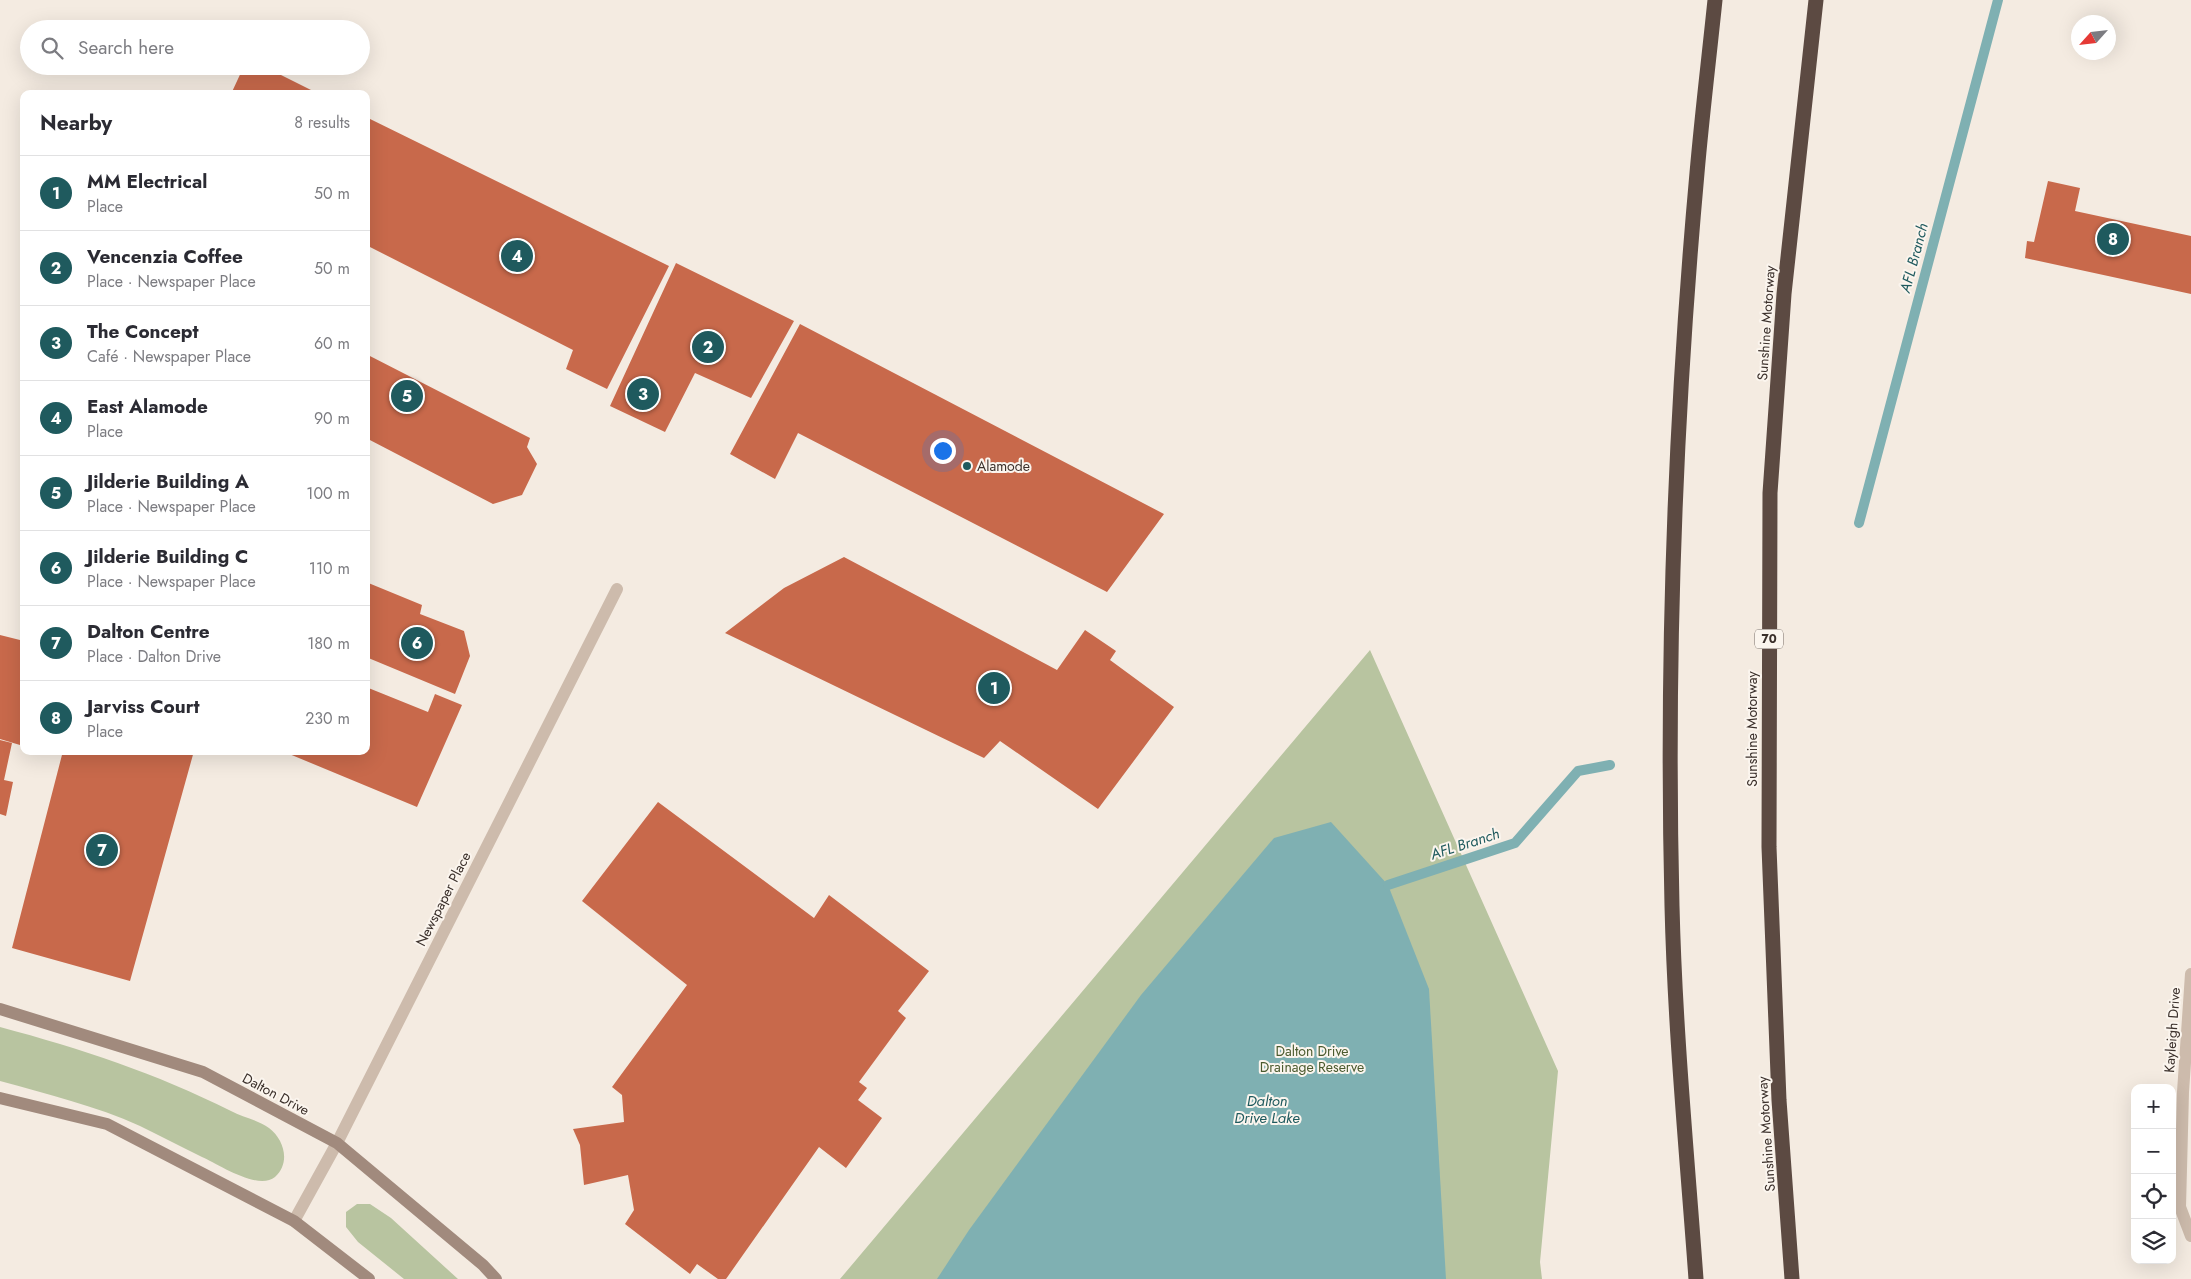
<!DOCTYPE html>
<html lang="en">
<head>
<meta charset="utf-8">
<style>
	body { margin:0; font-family:Jost,sans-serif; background:#f7f7f7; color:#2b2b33 }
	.controls { position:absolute; right:15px; bottom:15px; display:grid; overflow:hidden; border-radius:10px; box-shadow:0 5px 20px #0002 }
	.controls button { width:45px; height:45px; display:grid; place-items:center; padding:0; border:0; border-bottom:1px solid #e1e1e2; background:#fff; color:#2b2b33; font:25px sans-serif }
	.compass { position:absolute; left:2071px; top:15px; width:45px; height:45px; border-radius:50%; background:#fff; box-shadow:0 5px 20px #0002; rotate:243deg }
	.you { position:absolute; left:942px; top:450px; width:18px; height:18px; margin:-12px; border:4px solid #fff; border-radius:50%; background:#1a73e8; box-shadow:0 0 0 8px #1a73e833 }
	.badge { display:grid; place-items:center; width:32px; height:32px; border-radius:50%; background:#1f5a5e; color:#fff; font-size:16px; font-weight:700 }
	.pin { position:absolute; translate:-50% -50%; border:2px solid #fff; box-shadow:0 1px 5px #0006 }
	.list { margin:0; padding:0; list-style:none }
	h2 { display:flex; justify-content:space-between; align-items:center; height:65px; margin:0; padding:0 20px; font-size:21px }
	h2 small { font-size:16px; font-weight:400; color:#7c7c81 }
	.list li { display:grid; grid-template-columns:32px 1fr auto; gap:15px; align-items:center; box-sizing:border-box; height:75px; padding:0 20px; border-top:1px solid #e1e1e2 }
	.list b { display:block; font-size:19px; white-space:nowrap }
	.list p { margin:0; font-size:16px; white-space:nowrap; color:#7c7c81 }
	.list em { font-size:16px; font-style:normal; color:#7c7c81 }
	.icon { flex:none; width:28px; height:28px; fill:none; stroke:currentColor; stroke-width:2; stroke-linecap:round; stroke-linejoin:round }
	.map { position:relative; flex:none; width:2191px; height:1279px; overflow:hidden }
	.search { position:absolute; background:#fff; box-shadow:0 5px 20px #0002; left:20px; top:20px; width:350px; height:55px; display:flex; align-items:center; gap:12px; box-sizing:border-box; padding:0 18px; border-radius:28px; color:#7c7c81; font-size:19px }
	.panel { position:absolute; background:#fff; box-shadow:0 5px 20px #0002; left:20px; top:90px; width:350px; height:665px; border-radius:10px }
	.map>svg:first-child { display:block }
</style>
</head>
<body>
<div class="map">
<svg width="2191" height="1279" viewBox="0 0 2191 1279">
	<rect width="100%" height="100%" fill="#f4ebe1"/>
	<path fill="#b8c4a0" d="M 1370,650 L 1558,1071 L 1540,1262 L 1542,1279 L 840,1279 Z
		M 0,1027 C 82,1049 155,1073 231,1111 C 242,1117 258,1120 269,1128 C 284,1139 291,1163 275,1177 C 258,1191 218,1164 202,1157 C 181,1147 161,1136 140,1126 C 96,1106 47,1094 0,1081 Z
		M 357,1204 L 370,1204 L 391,1218 L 458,1279 L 404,1279 L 358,1242 L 346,1227 L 346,1212 Z"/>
	<path fill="#7fb0b2" d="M 1331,822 L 1388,885 L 1429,989 L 1446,1279 L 937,1279 L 969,1230 L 1141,995 L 1274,838 Z"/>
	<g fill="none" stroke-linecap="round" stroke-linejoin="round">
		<path stroke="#7fb0b2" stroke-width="10" d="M 1859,523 L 1998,0
			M 1388,885 L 1515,843 L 1578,771 L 1610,765"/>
	</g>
	<path fill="#c8694b" d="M 244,66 L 263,66 L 319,94 L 231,94 Z
		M 366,117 L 669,266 L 607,389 L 566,369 L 573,350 L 366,245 Z
		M 2048,181 L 2080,188 L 2075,211 L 2191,236 L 2191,294 L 2025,258 L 2027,241 L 2034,242 Z
		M 676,263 L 794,321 L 751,398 L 695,373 L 665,432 L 610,406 Z
		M 800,324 L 1164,514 L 1107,592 L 798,433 L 775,479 L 730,454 Z
		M 366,354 L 530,438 L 527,447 L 537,464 L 522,495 L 493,504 L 366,438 Z
		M 844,557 L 1057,670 L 1085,630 L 1116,651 L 1110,660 L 1174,707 L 1098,809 L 1000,741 L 984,758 L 725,633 L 784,588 Z
		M 366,582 L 422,605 L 420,614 L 464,631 L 470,656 L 455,694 L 366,657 Z
		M 0,635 L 24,641 L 24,729 L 20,745 L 0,739 Z
		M 366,687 L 428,712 L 435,694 L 462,705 L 417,807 L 282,751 L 366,751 Z
		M 0,740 L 12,743 L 4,780 L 13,782 L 6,816 L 0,814 Z
		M 63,751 L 194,751 L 130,981 L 12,948 Z
		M 658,802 L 814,918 L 829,895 L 929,971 L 898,1011 L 906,1018 L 859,1082 L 867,1088 L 858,1100 L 882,1118 L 846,1168 L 819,1147 L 726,1279 L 718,1279 L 697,1264 L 690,1274 L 625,1224 L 634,1210 L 628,1175 L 584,1185 L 580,1145 L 573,1129 L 624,1122 L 622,1095 L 612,1087 L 687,985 L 582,901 Z"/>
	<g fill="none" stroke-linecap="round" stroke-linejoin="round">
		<path stroke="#cdbbac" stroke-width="12" d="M 2191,974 L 2183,1092 L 2180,1207 L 2191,1236
			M 294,1221 L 337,1143 L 617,589"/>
		<path stroke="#a18a7d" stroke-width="12" d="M 0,1009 L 203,1072 L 337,1143 L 483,1265 L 496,1279
			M 0,1098 L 107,1124 L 294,1221 L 369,1279"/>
		<path stroke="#5c4a42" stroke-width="15" d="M 1696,1279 C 1687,1155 1675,1031 1672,906 C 1666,662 1675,416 1697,173 C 1702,115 1709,58 1715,0
			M 1792,1279 L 1779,1100 L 1769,847 L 1770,493 L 1784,294 L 1816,0"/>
	</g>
	<circle fill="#1f5a5e" stroke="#fbf5ee" stroke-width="2" cx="967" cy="466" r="5"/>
	<g text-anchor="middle" stroke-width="4" stroke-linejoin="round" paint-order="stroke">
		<rect fill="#fbf5ee" stroke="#756b66" stroke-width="1" x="1755" y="629.5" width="28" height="19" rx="4"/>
		<g font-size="12" font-weight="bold" fill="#3b302b">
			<text x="1769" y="643">70</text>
		</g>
		<g font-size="14" fill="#3b302b" stroke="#fbf5ee">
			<text transform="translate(1766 323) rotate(-86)" y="5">Sunshine Motorway</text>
			<text transform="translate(1752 729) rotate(-90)" y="5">Sunshine Motorway</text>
			<text transform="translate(443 899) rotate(-63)" y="5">Newspaper Place</text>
			<text transform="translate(2172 1030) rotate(-86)" y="5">Kayleigh Drive</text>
			<text transform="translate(276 1094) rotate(28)" y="5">Dalton Drive</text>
			<text transform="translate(1766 1134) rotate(-94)" y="5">Sunshine Motorway</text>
		</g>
		<g font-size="14" fill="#3b302b" stroke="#fbf5ee" text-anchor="start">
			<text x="977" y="471">Alamode</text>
		</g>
		<g font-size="14" fill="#4a5a2e" stroke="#fbf5ee">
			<text x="1312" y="1056">Dalton Drive<tspan x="1312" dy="16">Drainage Reserve</tspan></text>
		</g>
		<g font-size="15" font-style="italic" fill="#1f5a5e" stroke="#fbf5ee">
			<text transform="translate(1914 258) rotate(-75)" y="5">AFL Branch</text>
			<text transform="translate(1465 844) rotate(-18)" y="5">AFL Branch</text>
			<text x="1267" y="1106">Dalton<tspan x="1267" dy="17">Drive Lake</tspan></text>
		</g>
	</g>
</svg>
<div class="controls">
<button>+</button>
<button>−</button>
<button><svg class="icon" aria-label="locate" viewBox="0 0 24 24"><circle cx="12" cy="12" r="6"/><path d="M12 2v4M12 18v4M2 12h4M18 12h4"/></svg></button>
<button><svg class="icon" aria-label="layers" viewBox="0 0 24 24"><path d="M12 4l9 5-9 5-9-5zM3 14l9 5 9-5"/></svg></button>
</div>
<svg class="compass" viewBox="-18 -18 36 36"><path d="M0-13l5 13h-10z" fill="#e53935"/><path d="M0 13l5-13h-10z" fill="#7c7c81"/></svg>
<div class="you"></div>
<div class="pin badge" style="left:994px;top:688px">1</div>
<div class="pin badge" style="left:708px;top:347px">2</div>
<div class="pin badge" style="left:643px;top:394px">3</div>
<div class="pin badge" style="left:517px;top:256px">4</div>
<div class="pin badge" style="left:407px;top:396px">5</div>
<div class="pin badge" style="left:417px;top:643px">6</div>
<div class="pin badge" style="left:102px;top:850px">7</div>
<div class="pin badge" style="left:2113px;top:239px">8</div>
<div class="search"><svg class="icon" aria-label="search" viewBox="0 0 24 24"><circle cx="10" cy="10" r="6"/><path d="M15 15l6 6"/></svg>Search here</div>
<section class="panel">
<h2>Nearby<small>8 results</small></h2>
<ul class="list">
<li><span class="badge">1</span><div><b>MM Electrical</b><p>Place</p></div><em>50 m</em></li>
<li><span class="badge">2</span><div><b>Vencenzia Coffee</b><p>Place · Newspaper Place</p></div><em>50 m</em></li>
<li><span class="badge">3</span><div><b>The Concept</b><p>Café · Newspaper Place</p></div><em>60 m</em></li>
<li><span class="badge">4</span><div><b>East Alamode</b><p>Place</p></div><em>90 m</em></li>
<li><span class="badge">5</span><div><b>Jilderie Building A</b><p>Place · Newspaper Place</p></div><em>100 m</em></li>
<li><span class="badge">6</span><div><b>Jilderie Building C</b><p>Place · Newspaper Place</p></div><em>110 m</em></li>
<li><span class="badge">7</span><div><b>Dalton Centre</b><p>Place · Dalton Drive</p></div><em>180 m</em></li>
<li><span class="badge">8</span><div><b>Jarviss Court</b><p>Place</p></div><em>230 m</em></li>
</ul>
</section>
</div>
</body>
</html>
